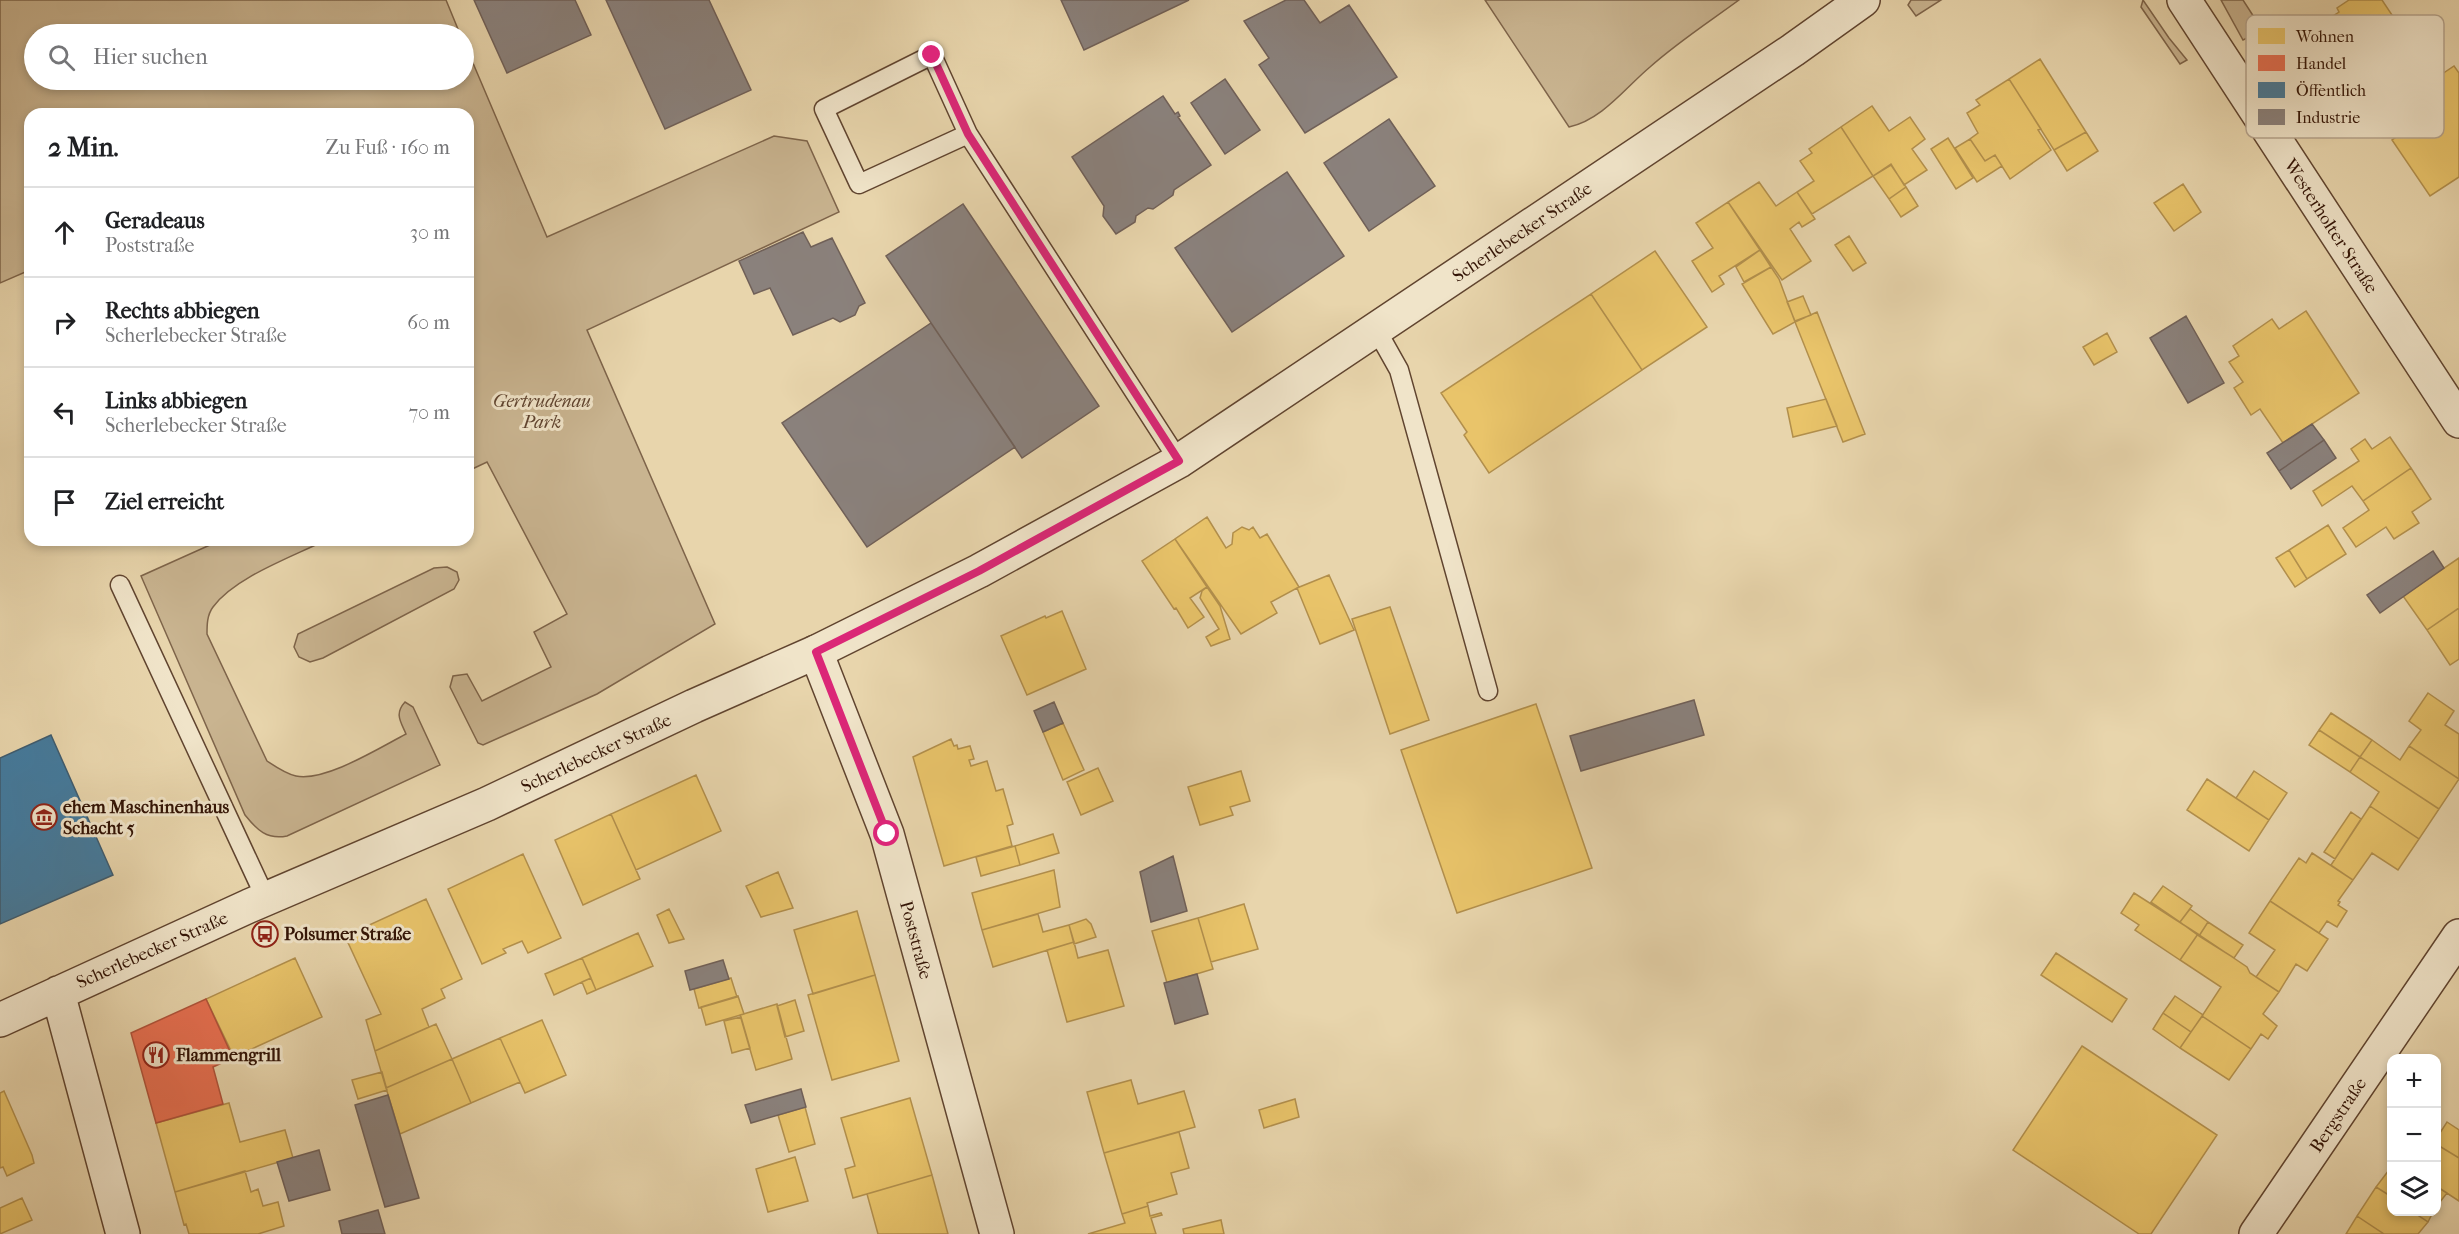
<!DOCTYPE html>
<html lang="de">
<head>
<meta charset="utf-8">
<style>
	body { margin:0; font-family:"IM FELL French Canon",serif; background:#f6f6f6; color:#202124 }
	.controls { position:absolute; right:18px; bottom:18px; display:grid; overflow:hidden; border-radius:12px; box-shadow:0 3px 9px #0003 }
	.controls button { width:54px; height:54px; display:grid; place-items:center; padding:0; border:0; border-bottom:2px solid #e0e0e0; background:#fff; color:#202124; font:30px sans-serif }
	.stop { position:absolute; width:18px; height:18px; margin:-14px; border:4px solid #db2777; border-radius:50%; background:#fff }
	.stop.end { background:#db2777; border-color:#fff; box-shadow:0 2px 6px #0008 }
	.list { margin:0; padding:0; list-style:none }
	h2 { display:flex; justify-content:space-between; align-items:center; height:78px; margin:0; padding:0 24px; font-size:26px }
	h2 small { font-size:20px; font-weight:400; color:#757577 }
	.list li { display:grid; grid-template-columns:39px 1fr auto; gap:18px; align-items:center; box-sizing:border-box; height:90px; padding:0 24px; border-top:2px solid #e0e0e0 }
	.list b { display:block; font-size:22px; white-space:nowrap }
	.list p { margin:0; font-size:20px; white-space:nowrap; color:#757577 }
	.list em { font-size:20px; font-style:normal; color:#757577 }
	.icon { flex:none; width:33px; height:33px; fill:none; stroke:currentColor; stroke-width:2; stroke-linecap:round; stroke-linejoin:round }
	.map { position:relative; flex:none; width:2459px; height:1234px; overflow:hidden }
	.search { position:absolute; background:#fff; box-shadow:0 3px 9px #0003; left:24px; top:24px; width:450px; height:66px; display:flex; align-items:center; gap:15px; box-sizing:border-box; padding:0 21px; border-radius:33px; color:#757577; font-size:22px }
	.panel { position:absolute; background:#fff; box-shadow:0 3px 9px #0003; left:24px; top:108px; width:450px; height:438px; border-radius:18px }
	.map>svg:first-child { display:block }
</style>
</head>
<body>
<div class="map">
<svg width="2459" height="1234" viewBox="0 0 2459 1234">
	<rect width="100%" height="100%" fill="#e8d5ac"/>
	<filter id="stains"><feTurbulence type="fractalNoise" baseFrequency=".00333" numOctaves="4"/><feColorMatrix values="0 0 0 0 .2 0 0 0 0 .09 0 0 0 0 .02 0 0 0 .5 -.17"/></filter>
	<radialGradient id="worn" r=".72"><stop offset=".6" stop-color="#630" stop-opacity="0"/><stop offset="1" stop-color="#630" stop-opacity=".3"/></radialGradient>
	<path fill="#c9b490" stroke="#7e644a" stroke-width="1.5" d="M 0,0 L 446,0 L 460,34 L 34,34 L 34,80 L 464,80 L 464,42 L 547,237 L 774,136 L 807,141 L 839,212 L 587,330 L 715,624 L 597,694 L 483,745 L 478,743 L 450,687 L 453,676 L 467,674 L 482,701 L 551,667 L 534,632 L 567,614 L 487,462 L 468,471 L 468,114 L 30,114 L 30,270 L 0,283 Z
		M 1485,0 L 1739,0 C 1709,22 1678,42 1650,67 C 1625,88 1602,120 1569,127 Z
		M 1911,0 L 1941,0 L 1916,16 L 1908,5 Z
		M 2143,0 L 2169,38 L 2187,60 L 2180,64 L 2141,7 Z
		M 2221,0 L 2243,0 L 2261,28 L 2260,32 L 2243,40 Z
		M 221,540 L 326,540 C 292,557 235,577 213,607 C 207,615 207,625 207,634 L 267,761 C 276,767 286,774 296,776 C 325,782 379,748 406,734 C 401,722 394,714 405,702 L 413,707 L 440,765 L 287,836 C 267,840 257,830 245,815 L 141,576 Z
		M 447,567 L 457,572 L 459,580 L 454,589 L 323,658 L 310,662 L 299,657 L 294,647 L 298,634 L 434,568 Z"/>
	<path fill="#e9c46a" stroke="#b28f4c" stroke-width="1.5" d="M 2349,0 L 2382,0 L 2392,15 L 2383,21 L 2405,51 L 2355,84 L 2318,26 L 2339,12 L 2337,8 Z
		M 2040,59 L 2086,132 L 2054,150 L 2009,79 Z
		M 2454,66 L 2459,73 L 2459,177 L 2430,196 L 2392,140 L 2429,115 L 2414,93 Z
		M 2009,79 L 2041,129 L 2038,130 L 2051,150 L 2010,179 L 1995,155 L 1985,161 L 1970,139 L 1978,133 L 1967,113 L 1980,105 L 1976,100 Z
		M 1872,106 L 1889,131 L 1910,117 L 1925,139 L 1912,149 L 1927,170 L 1904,185 L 1891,164 L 1873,176 L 1841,127 Z
		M 1841,127 L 1873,176 L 1812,214 L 1797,192 L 1814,181 L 1800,161 L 1812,153 L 1809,149 Z
		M 2086,132 L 2098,151 L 2067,171 L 2054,150 Z
		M 1948,138 L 1973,178 L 1956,189 L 1931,149 Z
		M 1970,139 L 1985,161 L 1995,155 L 2002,166 L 1977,182 L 1955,148 Z
		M 1891,165 L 1906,187 L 1889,199 L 1873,176 Z
		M 1759,182 L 1776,206 L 1797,192 L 1815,219 L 1802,227 L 1799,222 L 1790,229 L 1811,261 L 1782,280 L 1728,202 Z
		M 2183,184 L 2201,212 L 2174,231 L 2154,203 Z
		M 1906,187 L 1918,206 L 1901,217 L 1889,199 Z
		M 1728,202 L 1760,250 L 1719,276 L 1724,284 L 1712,292 L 1692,261 L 1713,248 L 1696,223 Z
		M 1849,236 L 1866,263 L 1853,271 L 1835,245 Z
		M 1760,250 L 1771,267 L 1744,282 L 1736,267 Z
		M 1655,251 L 1707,327 L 1642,370 L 1591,294 Z
		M 1771,267 L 1779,279 L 1795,322 L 1773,334 L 1742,284 Z
		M 1591,294 L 1642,370 L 1489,473 L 1464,435 L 1467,432 L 1441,393 Z
		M 1803,296 L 1811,315 L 1795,321 L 1787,302 Z
		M 2306,311 L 2359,393 L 2283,443 L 2260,409 L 2251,415 L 2234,388 L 2243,382 L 2229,362 L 2239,356 L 2233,346 L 2272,319 L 2279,329 Z
		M 1817,312 L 1865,434 L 1843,442 L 1795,322 Z
		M 2107,333 L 2117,352 L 2094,365 L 2083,347 Z
		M 1826,399 L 1837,426 L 1793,437 L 1787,408 Z
		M 2390,437 L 2411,468 L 2363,501 L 2352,486 L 2322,506 L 2313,491 L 2359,461 L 2351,449 L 2365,439 L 2372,449 Z
		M 2411,468 L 2431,499 L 2412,512 L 2419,523 L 2394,539 L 2386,527 L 2356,547 L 2343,528 L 2369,510 L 2363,501 Z
		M 1207,517 L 1226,548 L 1232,544 L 1233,533 L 1242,527 L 1249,530 L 1253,527 L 1260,538 L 1267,534 L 1299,587 L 1271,602 L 1277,613 L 1241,634 L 1175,539 Z
		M 2328,525 L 2346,554 L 2307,579 L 2289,550 Z
		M 1175,539 L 1207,587 L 1190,598 L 1204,617 L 1188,628 L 1176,608 L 1174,609 L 1142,561 Z
		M 2289,550 L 2307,579 L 2295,587 L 2276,558 Z
		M 2459,558 L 2459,608 L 2427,630 L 2403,596 Z
		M 1329,575 L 1354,630 L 1320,644 L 1297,588 Z
		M 1207,587 L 1220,606 L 1230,639 L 1211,646 L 1206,637 L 1219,629 L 1200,598 L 1202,591 Z
		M 1390,607 L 1429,720 L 1390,734 L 1352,619 Z
		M 2459,608 L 2459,659 L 2450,665 L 2427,630 Z
		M 1062,611 L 1086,669 L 1027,695 L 1001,636 L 1045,616 L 1046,618 Z
		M 2428,693 L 2454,711 L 2445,725 L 2459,734 L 2459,779 L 2409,746 L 2421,730 L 2409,721 Z
		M 1536,704 L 1592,868 L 1457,913 L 1401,750 Z
		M 2331,713 L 2372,740 L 2360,757 L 2319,730 Z
		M 1063,723 L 1084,770 L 1063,780 L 1043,732 Z
		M 2319,730 L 2360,757 L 2350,772 L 2309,745 Z
		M 951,739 L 954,746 L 957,745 L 958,749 L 970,746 L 974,759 L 969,760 L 971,766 L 987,761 L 996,791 L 1003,789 L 1013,824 L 1007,826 L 1012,846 L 944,866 L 913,757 Z
		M 2372,740 L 2400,760 L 2409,746 L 2459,779 L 2439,809 L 2360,757 Z
		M 2360,757 L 2439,809 L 2419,839 L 2370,806 L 2379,792 L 2350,772 Z
		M 1098,768 L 1113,801 L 1081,815 L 1067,782 Z
		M 1241,771 L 1250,801 L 1230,807 L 1233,815 L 1200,825 L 1188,787 Z
		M 2254,771 L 2287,793 L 2269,820 L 2236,798 Z
		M 696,775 L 721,831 L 636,870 L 611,814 Z
		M 2207,779 L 2269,820 L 2249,851 L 2187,810 Z
		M 2370,806 L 2419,839 L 2398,870 L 2372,853 L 2353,880 L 2331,865 Z
		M 2351,812 L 2361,819 L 2335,859 L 2324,852 Z
		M 611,814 L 640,879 L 583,905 L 555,840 Z
		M 1053,834 L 1059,853 L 1020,865 L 1015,846 Z
		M 1015,846 L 1020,865 L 981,876 L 976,857 Z
		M 2312,853 L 2353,880 L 2338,901 L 2340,902 L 2338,905 L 2347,911 L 2337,927 L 2327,921 L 2319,933 L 2270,901 L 2299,858 L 2306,863 Z
		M 523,854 L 561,938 L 528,953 L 522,941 L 503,949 L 506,953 L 482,964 L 448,889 Z
		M 1054,870 L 1060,907 L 982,930 L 972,893 Z
		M 778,872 L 793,908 L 761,917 L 746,886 Z
		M 2163,886 L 2192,906 L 2180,922 L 2151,902 Z
		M 2134,893 L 2198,934 L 2180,960 L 2135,930 L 2139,925 L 2121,913 Z
		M 426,899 L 462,979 L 441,989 L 445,998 L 422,1009 L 429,1027 L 375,1051 L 366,1020 L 381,1014 L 345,936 Z
		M 2270,901 L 2328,939 L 2307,971 L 2296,964 L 2279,992 L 2256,977 L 2275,950 L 2249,933 Z
		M 1244,904 L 1258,949 L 1211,962 L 1198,918 Z
		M 669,909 L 684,939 L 669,943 L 657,915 Z
		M 2190,909 L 2208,922 L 2199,936 L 2180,922 Z
		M 857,911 L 875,975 L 813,994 L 794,930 Z
		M 1038,914 L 1043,932 L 1069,925 L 1074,942 L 993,967 L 982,930 Z
		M 1198,918 L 1213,969 L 1167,983 L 1152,931 Z
		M 1086,919 L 1091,924 L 1096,937 L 1074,944 L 1069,925 Z
		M 2208,922 L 2243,945 L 2234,958 L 2199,936 Z
		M 638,933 L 653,966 L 596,990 L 582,958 Z
		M 2198,934 L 2247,967 L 2250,973 L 2279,992 L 2263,1014 L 2277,1026 L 2268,1039 L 2261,1034 L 2251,1049 L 2202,1016 L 2221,987 L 2180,960 Z
		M 1074,942 L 1078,958 L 1108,950 L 1124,1006 L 1067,1022 L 1047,950 Z
		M 2056,953 L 2127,999 L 2112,1022 L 2041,975 Z
		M 295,958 L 322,1017 L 234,1057 L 206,999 Z
		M 582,958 L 591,978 L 554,995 L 545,974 Z
		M 875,975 L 899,1061 L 832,1080 L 808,995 Z
		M 591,978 L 596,990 L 587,994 L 582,982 Z
		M 731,978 L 737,997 L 699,1008 L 694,989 Z
		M 738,996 L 744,1014 L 706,1025 L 701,1007 Z
		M 2175,996 L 2203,1015 L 2191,1032 L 2163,1013 Z
		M 795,1000 L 804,1031 L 785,1037 L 777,1006 Z
		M 777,1004 L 792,1059 L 756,1070 L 740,1015 Z
		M 2163,1013 L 2191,1032 L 2180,1048 L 2153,1029 Z
		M 2202,1016 L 2251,1049 L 2229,1080 L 2180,1048 Z
		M 741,1017 L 750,1048 L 732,1053 L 724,1021 Z
		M 542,1020 L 566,1075 L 525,1093 L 500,1038 Z
		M 436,1024 L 452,1059 L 386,1088 L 375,1051 Z
		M 500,1038 L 520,1082 L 471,1103 L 452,1059 Z
		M 2082,1046 L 2217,1135 L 2151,1234 L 2139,1234 L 2013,1150 Z
		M 452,1059 L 471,1103 L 400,1134 L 386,1088 Z
		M 382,1072 L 387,1090 L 358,1099 L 352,1080 Z
		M 1131,1080 L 1138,1104 L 1184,1091 L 1195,1127 L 1104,1153 L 1087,1092 Z
		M 4,1091 L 32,1155 L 34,1163 L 7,1176 L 3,1167 L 0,1168 L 0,1093 Z
		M 910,1098 L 932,1175 L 853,1198 L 845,1169 L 855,1166 L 841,1118 Z
		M 1295,1099 L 1299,1117 L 1264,1128 L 1259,1110 Z
		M 229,1103 L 240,1142 L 285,1130 L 293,1158 L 175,1192 L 156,1123 Z
		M 805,1107 L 815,1144 L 789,1152 L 778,1115 Z
		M 2447,1122 L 2459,1130 L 2459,1158 L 2436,1144 L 2436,1139 Z
		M 1179,1132 L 1189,1168 L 1171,1173 L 1177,1194 L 1147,1203 L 1148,1206 L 1122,1214 L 1104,1153 Z
		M 2436,1144 L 2459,1158 L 2459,1201 L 2436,1186 Z
		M 795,1157 L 808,1201 L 768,1212 L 756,1169 Z
		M 2392,1166 L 2392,1197 L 2376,1187 Z
		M 245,1171 L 251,1192 L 258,1189 L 263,1206 L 278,1202 L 284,1226 L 258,1234 L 189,1234 L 186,1224 L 184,1225 L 175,1192 Z
		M 932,1175 L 948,1234 L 878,1234 L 867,1194 Z
		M 2436,1186 L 2447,1193 L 2436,1207 Z
		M 2376,1187 L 2392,1197 L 2392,1212 L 2413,1212 L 2428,1222 L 2418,1234 L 2384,1234 L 2357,1216 Z
		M 22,1198 L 32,1220 L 0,1234 L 0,1208 Z
		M 1148,1206 L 1150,1216 L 1161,1213 L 1162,1215 L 1151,1218 L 1156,1234 L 1088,1234 L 1125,1223 L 1122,1214 Z
		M 2413,1212 L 2433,1212 L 2428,1222 Z
		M 2357,1216 L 2384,1234 L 2346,1234 Z
		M 1221,1220 L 1224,1234 L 1184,1234 L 1183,1229 Z"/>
	<path fill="#e76f51" stroke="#b1533a" stroke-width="1.5" d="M 206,999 L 233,1058 L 213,1067 L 223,1104 L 156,1123 L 131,1033 Z"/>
	<path fill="#457b9d" stroke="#3f5c6f" stroke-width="1.5" d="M 51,735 L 113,875 L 0,924 L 0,758 Z"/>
	<path fill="#8a817c" stroke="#706058" stroke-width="1.5" d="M 474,0 L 575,0 L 591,35 L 507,73 Z
		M 606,0 L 709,0 L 751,90 L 665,129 Z
		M 1061,0 L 1189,0 L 1084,50 Z
		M 1286,0 L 1304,0 L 1320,23 L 1349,5 L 1397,77 L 1305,133 L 1259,65 L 1269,58 L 1244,21 Z
		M 1225,79 L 1260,130 L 1225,154 L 1191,103 Z
		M 1163,96 L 1175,114 L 1178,112 L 1180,116 L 1178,117 L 1211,165 L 1174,190 L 1173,195 L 1153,209 L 1148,208 L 1136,216 L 1135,222 L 1116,234 L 1103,216 L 1104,206 L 1072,157 Z
		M 1389,119 L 1435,186 L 1369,231 L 1324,163 Z
		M 1287,172 L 1344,256 L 1232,332 L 1175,248 Z
		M 963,204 L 1099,406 L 1022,458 L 886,256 Z
		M 803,232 L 811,247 L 832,238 L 865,303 L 859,306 L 855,315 L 840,322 L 833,318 L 793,335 L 770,288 L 754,294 L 739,261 Z
		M 2186,316 L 2224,383 L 2188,403 L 2150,338 Z
		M 931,323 L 1015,447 L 867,547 L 782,423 Z
		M 2312,424 L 2324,440 L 2279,471 L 2267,453 Z
		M 2324,440 L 2336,458 L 2291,489 L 2279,471 Z
		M 2433,551 L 2444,568 L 2380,613 L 2367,595 Z
		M 1694,700 L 1704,735 L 1581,771 L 1570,736 Z
		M 1054,702 L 1063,723 L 1043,732 L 1034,711 Z
		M 1173,856 L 1187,911 L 1151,922 L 1140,872 Z
		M 723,960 L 729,979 L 690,990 L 685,971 Z
		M 1197,974 L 1208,1014 L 1175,1024 L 1164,983 Z
		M 801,1089 L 806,1107 L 751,1123 L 745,1105 Z
		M 388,1095 L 419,1198 L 385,1207 L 355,1105 Z
		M 319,1150 L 330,1190 L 289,1201 L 277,1162 Z
		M 378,1210 L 385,1234 L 342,1234 L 339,1221 Z"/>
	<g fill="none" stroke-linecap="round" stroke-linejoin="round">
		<g stroke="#60442f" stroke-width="21">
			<path id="service" d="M 968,134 L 859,184 L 824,109 L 932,55 L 968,134 L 1179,461
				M 1376,329 L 1399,370 L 1488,691
				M 120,585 L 266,899"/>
		</g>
		<g stroke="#60442f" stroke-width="36">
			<path id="minor" d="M 816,652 L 887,834 L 997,1234
				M 2256,1234 L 2459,936"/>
		</g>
		<g stroke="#60442f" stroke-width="36">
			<path id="tertiary" d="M 2184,0 L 2459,421
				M 58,993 L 123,1234
				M 0,1020 L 249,906 L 487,804 L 694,706 L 816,652 L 979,571 L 1179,461 L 1793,50 L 1863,0"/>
		</g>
		<use href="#service" stroke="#f0e4c9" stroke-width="18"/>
		<use href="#minor" stroke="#f0e4c9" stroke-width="33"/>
		<use href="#tertiary" stroke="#f0e4c9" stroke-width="33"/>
	</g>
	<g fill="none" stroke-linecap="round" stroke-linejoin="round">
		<path stroke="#db2777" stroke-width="8" d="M 887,834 L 816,652 L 979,571 L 1179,461 L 968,134 L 932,55"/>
	</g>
	<defs>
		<g id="museum-ring" transform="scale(1.35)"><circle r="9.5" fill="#f0e4c9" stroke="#8f2418" stroke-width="1.5"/><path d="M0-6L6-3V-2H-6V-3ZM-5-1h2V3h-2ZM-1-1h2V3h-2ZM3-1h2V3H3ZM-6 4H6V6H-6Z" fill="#8f2418"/></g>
		<g id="bus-ring" transform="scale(1.35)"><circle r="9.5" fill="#f0e4c9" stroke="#8f2418" stroke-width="1.5"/><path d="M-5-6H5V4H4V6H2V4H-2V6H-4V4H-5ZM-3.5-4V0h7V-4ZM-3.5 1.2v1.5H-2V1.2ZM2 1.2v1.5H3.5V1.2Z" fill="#8f2418"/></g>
		<g id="restaurant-ring" transform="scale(1.35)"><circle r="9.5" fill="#f0e4c9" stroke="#8f2418" stroke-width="1.5"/><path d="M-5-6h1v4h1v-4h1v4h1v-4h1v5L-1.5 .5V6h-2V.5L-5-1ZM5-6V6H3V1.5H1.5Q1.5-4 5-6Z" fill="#8f2418"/></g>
	</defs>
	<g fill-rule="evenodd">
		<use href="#museum-ring" x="44" y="817"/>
		<use href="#bus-ring" x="265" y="934"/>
		<use href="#restaurant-ring" x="156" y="1055"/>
	</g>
	<g text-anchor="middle" stroke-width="6" stroke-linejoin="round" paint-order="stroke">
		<g font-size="18" fill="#321305" stroke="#f0e4c9">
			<text transform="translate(2331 226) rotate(57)" y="6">Westerholter Straße</text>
			<text transform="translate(1522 232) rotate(-34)" y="6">Scherlebecker Straße</text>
			<text transform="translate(596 753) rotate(-25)" y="6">Scherlebecker Straße</text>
			<text transform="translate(916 940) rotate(75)" y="6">Poststraße</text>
			<text transform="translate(152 950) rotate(-24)" y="6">Scherlebecker Straße</text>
			<text transform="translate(2338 1115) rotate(-56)" y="6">Bergstraße</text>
		</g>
		<g font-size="18" font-style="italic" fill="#5f432f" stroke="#f0e4c9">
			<text x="542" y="407">Gertrudenau<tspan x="542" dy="21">Park</tspan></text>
		</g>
		<g font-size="18" font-weight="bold" fill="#321305" stroke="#f0e4c9" text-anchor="start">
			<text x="63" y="813">ehem Maschinenhaus<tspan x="63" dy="21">Schacht 5</tspan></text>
			<text x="284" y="940">Polsumer Straße</text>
			<text x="176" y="1061">Flammengrill</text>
		</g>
	</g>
	<rect x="2246" y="15" width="198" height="123" rx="9" fill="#f0e4c9" stroke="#b7a58e" stroke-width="1.5"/>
	<rect x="2258" y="28" width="27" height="16" fill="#e9c46a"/>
	<rect x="2258" y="55" width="27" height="16" fill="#e76f51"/>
	<rect x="2258" y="82" width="27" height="16" fill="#457b9d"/>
	<rect x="2258" y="109" width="27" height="16" fill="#8a817c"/>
	<g font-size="16" fill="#321305">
		<text x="2296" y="42">Wohnen</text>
		<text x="2296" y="69">Handel</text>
		<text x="2296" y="96">Öffentlich</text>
		<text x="2296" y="123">Industrie</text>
	</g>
	<rect width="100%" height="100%" filter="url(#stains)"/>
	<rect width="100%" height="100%" fill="url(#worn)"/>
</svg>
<div class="controls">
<button>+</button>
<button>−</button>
<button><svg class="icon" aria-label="layers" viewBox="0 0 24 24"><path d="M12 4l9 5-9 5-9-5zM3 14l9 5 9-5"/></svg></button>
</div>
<div class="stop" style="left:887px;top:834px"></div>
<div class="stop end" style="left:932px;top:55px"></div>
<div class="search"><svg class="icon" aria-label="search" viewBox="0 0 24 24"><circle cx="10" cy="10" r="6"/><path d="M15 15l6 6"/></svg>Hier suchen</div>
<section class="panel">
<h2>2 Min.<small>Zu Fuß · 160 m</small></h2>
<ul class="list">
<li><svg class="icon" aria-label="ahead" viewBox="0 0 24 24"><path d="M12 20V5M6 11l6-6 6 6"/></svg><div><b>Geradeaus</b><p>Poststraße</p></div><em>30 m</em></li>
<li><svg class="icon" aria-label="right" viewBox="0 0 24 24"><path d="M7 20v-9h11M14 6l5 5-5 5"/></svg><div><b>Rechts abbiegen</b><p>Scherlebecker Straße</p></div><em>60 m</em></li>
<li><svg class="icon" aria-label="left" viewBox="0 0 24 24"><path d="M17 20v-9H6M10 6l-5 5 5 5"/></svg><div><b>Links abbiegen</b><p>Scherlebecker Straße</p></div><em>70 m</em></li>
<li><svg class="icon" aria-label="arrive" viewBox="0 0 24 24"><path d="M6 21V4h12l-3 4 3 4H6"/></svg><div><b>Ziel erreicht</b></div></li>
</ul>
</section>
</div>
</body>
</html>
